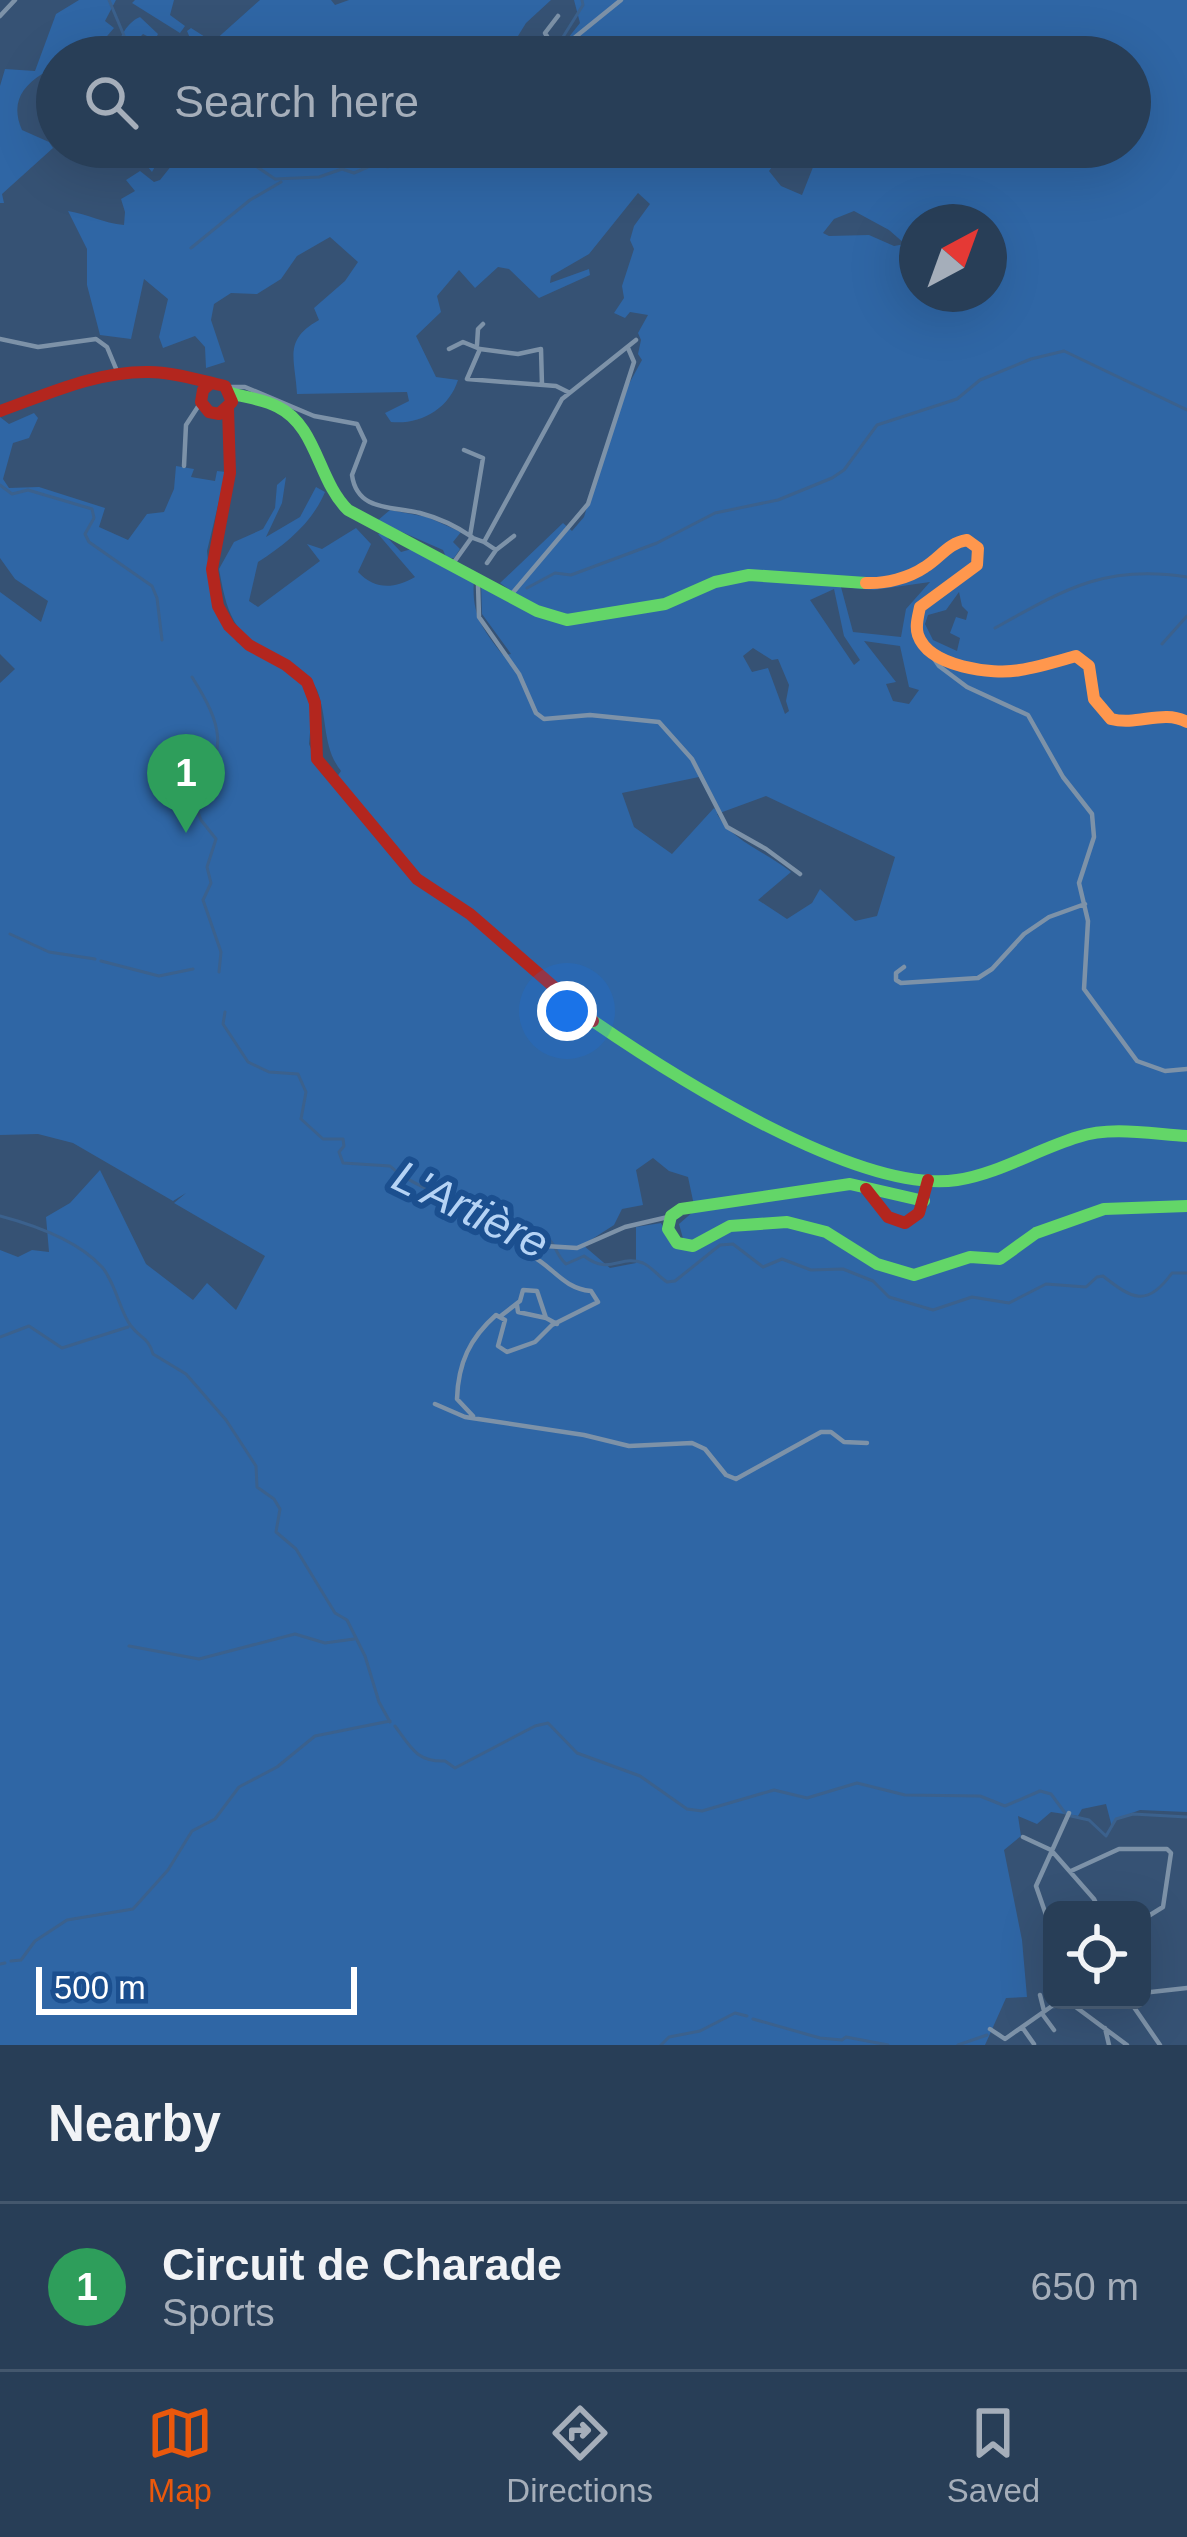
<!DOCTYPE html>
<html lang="en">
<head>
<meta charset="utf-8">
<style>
	body { margin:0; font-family:Helvetica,sans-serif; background:#344961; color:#f1f3f6 }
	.controls { position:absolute; right:36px; bottom:36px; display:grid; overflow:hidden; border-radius:18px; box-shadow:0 12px 48px #0002 }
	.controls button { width:108px; height:108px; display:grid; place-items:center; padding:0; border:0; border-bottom:3px solid #44576d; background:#283e57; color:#f1f3f6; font:60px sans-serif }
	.compass { position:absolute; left:899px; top:204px; width:108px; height:108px; border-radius:50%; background:#283e57; box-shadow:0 12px 48px #0002; rotate:41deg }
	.scale { position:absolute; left:36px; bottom:30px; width:321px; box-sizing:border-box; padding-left:12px; border:6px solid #fff; border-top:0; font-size:33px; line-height:42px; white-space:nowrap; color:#fff; -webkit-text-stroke:9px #1b4f8f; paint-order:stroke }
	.you { position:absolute; left:567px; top:1011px; width:42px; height:42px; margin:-30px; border:9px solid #fff; border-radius:50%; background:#1a73e8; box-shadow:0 0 0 18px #1a73e833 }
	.badge { display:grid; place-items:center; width:78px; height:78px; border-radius:50%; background:#ea580c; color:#fff; font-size:39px; font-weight:700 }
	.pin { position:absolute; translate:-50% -99px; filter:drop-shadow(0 3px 6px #0008) }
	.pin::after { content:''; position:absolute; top:63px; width:42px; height:36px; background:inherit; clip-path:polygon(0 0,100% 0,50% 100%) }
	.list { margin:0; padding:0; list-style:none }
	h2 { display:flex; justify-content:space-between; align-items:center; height:156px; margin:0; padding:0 48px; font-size:51px }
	h2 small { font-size:39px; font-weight:400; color:#a5aeba }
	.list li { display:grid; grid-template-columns:78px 1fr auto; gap:36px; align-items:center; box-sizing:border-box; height:168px; padding:0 48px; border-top:3px solid #44576d }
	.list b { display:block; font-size:45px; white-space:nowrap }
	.list p { margin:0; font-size:39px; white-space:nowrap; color:#a5aeba }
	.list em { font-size:39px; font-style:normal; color:#a5aeba }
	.icon { flex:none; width:66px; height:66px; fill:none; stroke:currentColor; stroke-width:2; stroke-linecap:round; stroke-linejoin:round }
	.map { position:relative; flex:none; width:1187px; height:2045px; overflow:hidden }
	.search { position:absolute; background:#283e57; box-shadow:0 12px 48px #0002; left:36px; right:36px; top:36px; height:132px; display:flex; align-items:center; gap:30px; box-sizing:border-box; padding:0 42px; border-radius:66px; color:#a5aeba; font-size:45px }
	.sheet { height:324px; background:#283e57 }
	nav { display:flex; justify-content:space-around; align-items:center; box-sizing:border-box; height:168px; border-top:3px solid #44576d; background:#283e57; font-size:33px; color:#a5aeba }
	nav a { display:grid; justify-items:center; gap:6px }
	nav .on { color:#ea580c }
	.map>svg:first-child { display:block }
</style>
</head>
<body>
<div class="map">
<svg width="1187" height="2045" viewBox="0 0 1187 2045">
	<rect width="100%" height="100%" fill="#365274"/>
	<path fill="#2f66a5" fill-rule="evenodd" d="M 79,0 L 116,0 L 105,21 L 114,28 L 89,57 L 57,57 L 57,132 L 53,131 L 54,80 L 42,74 C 20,88 11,105 22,130 L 49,142 L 53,148 L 2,194 L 4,203 L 0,203 L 0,86 L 5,69 L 35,71 L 56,14 Z
		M 135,0 L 174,0 L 170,15 L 185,26 L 180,33 L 132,3 Z
		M 260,0 L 331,0 L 335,5 L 349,0 L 551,0 L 526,23 L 505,57 L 190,57 L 185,49 L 190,38 L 187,31 L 191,28 L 213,42 Z
		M 574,0 L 1187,0 L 1187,1812 L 1140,1810 L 1116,1819 L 1112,1827 L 1106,1804 L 1082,1809 L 1078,1816 L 1051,1812 L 1037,1824 L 1018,1816 L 1021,1836 L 1004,1850 L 1022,1940 L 1027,1997 L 1006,1998 L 985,2045 L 0,2045 L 0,1250 L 18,1257 L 32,1250 L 49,1252 L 46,1217 L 70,1203 L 100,1170 L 146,1264 L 193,1300 L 207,1283 L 236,1310 L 265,1256 L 174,1203 L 186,1193 L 173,1201 L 73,1143 L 38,1134 L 0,1135 L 0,683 L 15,669 L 0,654 L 0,592 L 41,622 L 48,601 L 15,579 L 0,558 L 0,417 L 9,424 L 34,413 L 38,418 L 29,438 L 13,443 L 3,479 L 9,488 L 39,487 L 105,508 L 99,527 L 128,540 L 147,514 L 164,512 L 174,489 L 176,466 L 194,469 L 191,477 L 215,481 L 217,471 L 226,472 L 207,551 L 211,589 L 221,620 L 237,642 L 292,672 L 308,691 L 312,710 L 309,744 L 320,771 L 418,884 L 460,911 L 586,1021 L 674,1081 L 775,1133 L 677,1078 L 595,1023 L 470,914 L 417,879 L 334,781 L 341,771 C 322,747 328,718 317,690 C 303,658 264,656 242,632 C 227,615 223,591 219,569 L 234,542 L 263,529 L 275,508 L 277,485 L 286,477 L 282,503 L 266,537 L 300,517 L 316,487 L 325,492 C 312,523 286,544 258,562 L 249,601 L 258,607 L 320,561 L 307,544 L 322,549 L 356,528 L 371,544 L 358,572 C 375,590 394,589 415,577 L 378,534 L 384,534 L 401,552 L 412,549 L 474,580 C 471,614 483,630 503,655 L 511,654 L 482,614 L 481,583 L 527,602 L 500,583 L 563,523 L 572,531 L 584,517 L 619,402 L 642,360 L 638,354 L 641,340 L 638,333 L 648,315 L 630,312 L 625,318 L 614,313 L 624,298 L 622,286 L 634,249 L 630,240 L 634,226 L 650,204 L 638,193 L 589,254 L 551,276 L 550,283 L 589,269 L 590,275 L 539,298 L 509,269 L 498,267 L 475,288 L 459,270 L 437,296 L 441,312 L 416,336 L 436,377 L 458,380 C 449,409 420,425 391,422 L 385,413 L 409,401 L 407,392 L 297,394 C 295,358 283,340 319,320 L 314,308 L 345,281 L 358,262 L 330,237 L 297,256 L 281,279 L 257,294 L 231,293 L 214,304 L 211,320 L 225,362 L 206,368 L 205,347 L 195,336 L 163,348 L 159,337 L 168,299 L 144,279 L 131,339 L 100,335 L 87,285 L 87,249 L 68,211 C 88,214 103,223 124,225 L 125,212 L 121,199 L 135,191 L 126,180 L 140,171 L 154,182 L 160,180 L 176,160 L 164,150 L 152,172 L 143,161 L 151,147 L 787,147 L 769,171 L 781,186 L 802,195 L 821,147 L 995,147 L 1003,157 L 1015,147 L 1130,147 L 1130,57 L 553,57 L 580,23 ZM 854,211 L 889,230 L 905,244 L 894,246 L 869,235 L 829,236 L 823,233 L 834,219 ZM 917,222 L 989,222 L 989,294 L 917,294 ZM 930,582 L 906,609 L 901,637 L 853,632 L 841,587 L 874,590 ZM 834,589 L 844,636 L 860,660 L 854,665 L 810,600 ZM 959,592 L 962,606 L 968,612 L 966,620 L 956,617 L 950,633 L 960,638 L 957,651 L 933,640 L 925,624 L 928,615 L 946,610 ZM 864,641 L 900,646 L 909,687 L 919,690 L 909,704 L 893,701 L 886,684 L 896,682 ZM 753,648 L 772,660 L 778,659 L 789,685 L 786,701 L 789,711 L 785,714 L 768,668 L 752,672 L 743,656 ZM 699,777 L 717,811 L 714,808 L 672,854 L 634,827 L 622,793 ZM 766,796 L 895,857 L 877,916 L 855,921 L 820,889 L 812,903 L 787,919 L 758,900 L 791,872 C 766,852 732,841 717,814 ZM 653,1158 L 669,1171 L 688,1177 L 695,1210 L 679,1224 L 684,1242 L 674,1247 L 661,1223 L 636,1227 L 636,1263 L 610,1268 L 583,1245 L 614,1225 L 622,1209 L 643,1205 L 636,1170 Z
		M 140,17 L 158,34 L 155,40 L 143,34 L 139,38 L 156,57 L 113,57 C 118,42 125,23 140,17 Z
		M 390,510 L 427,517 L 461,532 L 453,542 L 460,549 L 454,558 L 447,559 L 443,550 L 377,521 Z"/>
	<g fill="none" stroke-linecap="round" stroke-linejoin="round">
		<path stroke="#3b618d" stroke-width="3" d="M 109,0 L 133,57
			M 554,41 L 563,37 L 583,5 L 582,0
			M 537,57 L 539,46 L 546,43
			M 221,147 L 232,150 L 275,179 L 319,177 L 342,169 L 354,173 L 377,163 L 388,167 L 395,156 L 404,151 L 420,163 L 427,160 L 436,147
			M 191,248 L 250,200 L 281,182
			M 0,485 L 12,494 L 28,490 L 92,509 L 94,518 L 85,534 L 89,542 L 152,586 L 157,598 L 162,640
			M 527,588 L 555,573 L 571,575 L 657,543 L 715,513 L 778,500 L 832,478 L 844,470 L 877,425 L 957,399 L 980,380 L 1031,359 L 1064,351 L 1187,410
			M 995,628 C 1065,589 1106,564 1187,577
			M 1162,644 L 1187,616
			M 192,677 C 223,726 229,750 193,799 L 201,820 L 216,839 L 207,867 L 211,883 L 203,900 L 221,952 L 219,972
			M 10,934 L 49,952 L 95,959
			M 101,961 L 159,976 L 193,969
			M 225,1012 L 223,1024 L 248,1062 L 269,1072 L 298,1074 L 306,1092 L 301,1119 L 323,1139 L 343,1139 L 344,1146 L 339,1152 L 343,1163 L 390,1166 C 406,1181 430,1190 449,1199 C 467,1208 481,1221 500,1228 L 516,1222 L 527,1237 C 559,1232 550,1250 566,1264 L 584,1256 C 610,1276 620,1254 643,1263 C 652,1267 659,1277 667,1282 L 675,1281 L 720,1245 L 733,1244 L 763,1267 L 782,1259 L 811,1270 L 843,1269 L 873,1281 L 889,1297 L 933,1310 L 972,1297 L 1009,1303 L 1046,1284 L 1086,1287 L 1097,1277 L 1103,1276 C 1132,1299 1147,1308 1172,1273 L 1187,1273
			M 0,1216 C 34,1225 77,1240 102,1267 C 116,1283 120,1313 131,1326 C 140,1338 149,1338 153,1354 L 186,1374 L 226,1420 L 256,1466 L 257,1487 L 274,1499 L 280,1509 L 276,1532 L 296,1549 L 335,1613 L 347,1620 L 365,1656 L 379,1702 L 390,1722
			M 0,1337 L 29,1326 L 62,1348 L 128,1327
			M 129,1646 L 199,1659 L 295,1634 L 325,1643 L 354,1639
			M 395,1726 C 411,1748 417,1762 445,1761 L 455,1768 L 535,1726 L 548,1723 L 577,1753 L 640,1776 L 687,1809 L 702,1811 L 774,1790 L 807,1798 L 857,1783 L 905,1795 L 980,1796 L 1005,1806 L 1040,1791 L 1051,1794 L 1065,1813
			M 1071,1816 L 1089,1820 L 1106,1836 L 1116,1819 L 1133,1814 L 1187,1817
			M 11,1961 L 21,1960 L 35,1941 L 67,1920 L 133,1909 L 168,1870 L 192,1831 L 215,1819 L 239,1787 L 277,1767 L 315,1736 L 390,1721
			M 0,1964 L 5,1963
			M 753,2019 L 820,2038 L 842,2040 L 846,2037 L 888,2045
			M 661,2045 L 669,2037 L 700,2031 L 735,2013 L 747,2016
			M 958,2045 L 987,2035"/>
		<path stroke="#7d92a8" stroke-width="4.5" d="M 0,16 L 15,0
			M 558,16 L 545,33 L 552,45 L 563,47 L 621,0
			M 0,339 L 38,347 L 96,339 L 107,347 L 117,371
			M 477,345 L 478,329 L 483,324
			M 449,349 L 463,342 L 480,349
			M 542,385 L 541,349 L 518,354 L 480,349 L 467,379 L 556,386 L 568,392
			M 229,387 L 245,387 L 314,416 L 357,424 L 365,441 L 352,475 C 357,512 393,506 420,513 C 439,518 456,526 472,537
			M 464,450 L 483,458 L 470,536
			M 184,466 L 186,425 L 201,402
			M 473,538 L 484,542 L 562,399 L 636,340
			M 484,542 L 496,550 L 514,536
			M 487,563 L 496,550
			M 452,565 L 472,537
			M 478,584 L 479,617 L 519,674 L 536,713 L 544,719 L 590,715 L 659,722 L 692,759 L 727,827 L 766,849 L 800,874
			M 510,596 L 588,504 L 634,362 L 628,348
			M 930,653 L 939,666 L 967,687 L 1028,715 L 1063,777 L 1092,814 L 1094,837 L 1079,883 L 1088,921 L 1084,989 L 1137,1061 L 1165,1071 L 1187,1069
			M 904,967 L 896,973 L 896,980 L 901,983 L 978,978 L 992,969 L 1024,934 L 1049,917 L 1085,904
			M 517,1305 L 518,1312 L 546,1318
			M 502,1315 L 520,1301 L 523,1290 L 537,1291 L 546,1318 L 557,1324
			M 435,1404 L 465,1417 L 584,1435 L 629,1446 L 692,1443 L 705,1449 L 726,1475 L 736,1479 L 821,1432 L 831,1432 L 844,1442 L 867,1443
			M 473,1416 L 457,1399 C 458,1363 470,1338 496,1315 L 505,1320 L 498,1346 L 507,1352 L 535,1342 L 552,1325 L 598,1302 L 591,1291 C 562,1288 554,1267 530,1255 L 529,1245 L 577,1248 L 625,1227 L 668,1217
			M 1023,1837 L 1051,1850 L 1094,1899 L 1099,1910
			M 1071,1871 L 1119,1849 L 1167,1849 L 1171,1853 L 1163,1907 L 1142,1920
			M 1052,1932 L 1036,1886 L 1069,1813
			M 1142,1993 L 1187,1988
			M 1040,1995 L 1044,2011
			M 1129,2000 L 1160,2045
			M 1043,2015 L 1054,2030
			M 1022,2027 L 1034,2044
			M 1105,2028 L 1109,2045
			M 990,2029 L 1005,2039 L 1052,2006 L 1073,2005 L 1127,2045"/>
		<path stroke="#63d668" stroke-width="12" d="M 231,393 C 246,398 264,399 278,407 C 317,426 318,481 348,510 L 537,611 L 567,620 L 665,604 L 715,582 L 749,575 L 866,583
			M 593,1021 C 673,1076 860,1195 957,1180 C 998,1174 1038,1149 1078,1137 C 1111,1126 1152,1134 1187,1136
			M 924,1201 L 850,1184 L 681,1209 L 671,1216 L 668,1229 L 677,1243 L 693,1246 L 730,1226 L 787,1222 L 826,1232 L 877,1264 L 914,1275 L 970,1257 L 1000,1259 L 1036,1233 L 1104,1209 L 1187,1206"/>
		<path stroke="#ff974d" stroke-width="12" d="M 866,583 C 885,584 909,578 925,567 C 941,557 948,543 967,540 L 978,548 L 977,565 L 920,607 C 918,617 915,626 918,635 C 929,667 992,675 1020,670 C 1039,667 1058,661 1076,656 L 1089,666 L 1094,699 L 1111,719 C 1138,726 1163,709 1187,722"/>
		<path stroke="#b3261e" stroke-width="12" d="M 228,408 L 230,473 L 212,569 L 218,606 L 229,626 L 249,645 L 286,665 L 307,682 L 315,703 L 317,759 L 417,879 L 470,914 L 593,1021
			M 0,411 C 48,394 97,371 149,372 C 174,372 201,381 225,386 L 232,402 L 219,414 L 209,412 L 201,402 L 203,390 L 211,383
			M 866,1189 L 888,1217 L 905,1223 L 919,1213 L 928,1180"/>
	</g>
	<g text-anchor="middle" stroke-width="12" stroke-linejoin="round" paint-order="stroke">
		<g font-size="45" font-style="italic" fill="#b5d3f5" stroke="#1b4f8f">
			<text transform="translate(471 1209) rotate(26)" y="16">L'Artière</text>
		</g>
	</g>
</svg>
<div class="controls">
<button><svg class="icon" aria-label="locate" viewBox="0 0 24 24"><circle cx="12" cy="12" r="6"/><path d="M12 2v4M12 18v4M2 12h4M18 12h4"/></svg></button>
</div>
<svg class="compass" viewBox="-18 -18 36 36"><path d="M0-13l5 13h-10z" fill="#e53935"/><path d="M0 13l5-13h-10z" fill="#a5aeba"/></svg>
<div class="scale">500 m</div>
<div class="you"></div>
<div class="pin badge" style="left:186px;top:833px;background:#2e9e5b">1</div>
<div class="search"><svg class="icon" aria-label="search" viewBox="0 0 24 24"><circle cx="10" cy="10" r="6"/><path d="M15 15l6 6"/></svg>Search here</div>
</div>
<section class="sheet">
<h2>Nearby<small></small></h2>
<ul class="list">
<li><span class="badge" style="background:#2e9e5b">1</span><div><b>Circuit de Charade</b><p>Sports</p></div><em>650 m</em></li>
</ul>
</section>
<nav>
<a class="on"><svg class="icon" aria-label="map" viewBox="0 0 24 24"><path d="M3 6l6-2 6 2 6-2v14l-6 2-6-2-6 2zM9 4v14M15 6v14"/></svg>Map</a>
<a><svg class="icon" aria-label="directions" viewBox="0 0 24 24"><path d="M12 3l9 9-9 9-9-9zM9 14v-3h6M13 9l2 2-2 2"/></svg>Directions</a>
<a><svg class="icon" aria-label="saved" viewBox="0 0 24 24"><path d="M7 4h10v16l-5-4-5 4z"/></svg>Saved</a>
</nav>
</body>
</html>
